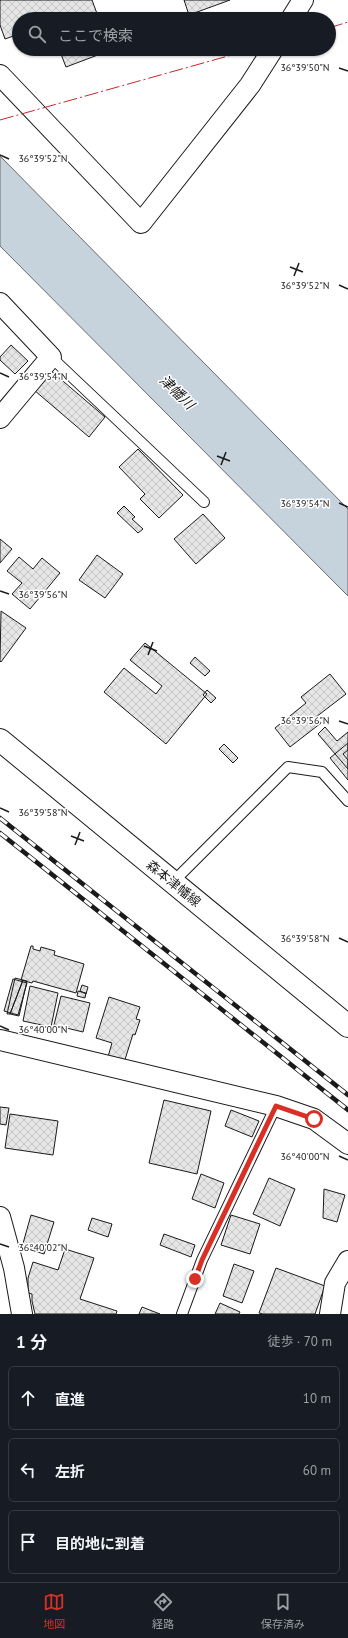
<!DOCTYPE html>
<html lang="ja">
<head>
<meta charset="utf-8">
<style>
	body { margin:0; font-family:"PT Sans","Noto Sans JP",sans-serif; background:#242831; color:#f1f3f6 }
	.stop { position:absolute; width:12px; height:12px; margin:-9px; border:3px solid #d93025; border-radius:50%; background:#fff }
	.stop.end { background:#d93025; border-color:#fff; box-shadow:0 1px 4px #0008 }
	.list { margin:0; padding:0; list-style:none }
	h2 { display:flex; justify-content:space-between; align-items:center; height:52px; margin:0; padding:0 16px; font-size:17px }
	h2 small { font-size:13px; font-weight:400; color:#9ea1a6 }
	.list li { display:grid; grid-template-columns:26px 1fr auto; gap:12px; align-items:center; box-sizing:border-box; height:64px; margin:0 8px 8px; padding:0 8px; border:1px solid #363941; border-radius:6px }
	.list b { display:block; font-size:15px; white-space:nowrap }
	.list em { font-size:13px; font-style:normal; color:#9ea1a6 }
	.icon { flex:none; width:22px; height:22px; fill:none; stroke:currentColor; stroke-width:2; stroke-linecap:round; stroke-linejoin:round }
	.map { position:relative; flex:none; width:348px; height:1314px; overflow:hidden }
	.search { position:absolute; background:#171b24; box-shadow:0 1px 3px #0004; left:12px; right:12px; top:12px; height:44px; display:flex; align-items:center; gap:10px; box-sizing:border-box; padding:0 14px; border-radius:22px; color:#9ea1a6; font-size:15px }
	.sheet { height:268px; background:#171b24 }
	nav { display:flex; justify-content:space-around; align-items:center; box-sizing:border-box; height:56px; border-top:1px solid #363941; background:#171b24; font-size:11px; color:#9ea1a6 }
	nav a { display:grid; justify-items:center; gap:2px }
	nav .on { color:#d93025 }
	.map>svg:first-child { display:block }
</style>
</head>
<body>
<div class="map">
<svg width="348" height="1314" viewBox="0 0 348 1314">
	<defs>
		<pattern id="building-cross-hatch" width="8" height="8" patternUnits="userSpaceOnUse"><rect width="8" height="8" fill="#e6e6e6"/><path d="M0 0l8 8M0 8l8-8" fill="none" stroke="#c5c5c5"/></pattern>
	</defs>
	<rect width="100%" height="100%" fill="#fff"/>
	<path fill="#c6d2dc" stroke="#6a6a6a" d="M 0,156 L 348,509 L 348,596 L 0,246 Z"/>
	<path fill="url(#building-cross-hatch)" stroke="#1a1a1a" d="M 0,0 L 92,0 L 99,19 L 19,19 L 19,34 L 5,39 L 0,25 Z
		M 184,0 L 230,0 L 189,15 Z
		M 28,49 L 47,49 L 30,55 Z
		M 59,49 L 110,49 L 111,50 L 66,67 Z
		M 11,345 L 28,361 L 15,374 L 0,360 L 0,357 Z
		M 50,370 L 105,417 L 89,437 L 34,390 Z
		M 138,449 L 183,495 L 159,518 L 140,499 L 145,494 L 119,467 Z
		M 124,506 L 135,517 L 132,519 L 143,529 L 138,533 L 117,513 Z
		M 203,514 L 225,538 L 196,564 L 174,539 Z
		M 0,539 L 12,549 L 0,563 Z
		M 97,555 L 123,574 L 105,598 L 79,580 Z
		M 19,557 L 33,569 L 42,558 L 60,573 L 30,609 L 12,594 L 22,583 L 7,571 Z
		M 1,611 L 26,628 L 1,662 L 0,661 Z
		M 145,643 L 207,694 L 166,744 L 104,692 L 124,668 L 156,694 L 162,686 L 130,660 Z
		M 195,657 L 210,671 L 205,676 L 190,663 Z
		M 330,674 L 346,694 L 316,717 L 321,723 L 290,747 L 275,728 L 306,703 L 301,697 Z
		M 207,690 L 216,698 L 211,703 L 203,695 Z
		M 325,727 L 337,741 L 348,732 L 348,750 L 343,754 L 348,760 L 348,769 L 318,734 Z
		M 348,743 L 348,780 L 330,758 Z
		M 224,744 L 238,758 L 233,763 L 219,749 Z
		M 31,946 L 33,946 L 33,949 L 40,951 L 41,947 L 55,951 L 54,955 L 84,964 L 76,993 L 33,981 L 32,983 L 21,980 Z
		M 15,978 L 23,980 L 10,1014 L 7,1014 Z
		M 13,979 L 27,983 L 18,1015 L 4,1011 Z
		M 23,980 L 27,981 L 19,1016 L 10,1014 Z
		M 82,985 L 88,987 L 86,994 L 80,991 Z
		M 30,986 L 58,993 L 51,1027 L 23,1021 Z
		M 78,991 L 86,993 L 85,998 L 77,996 Z
		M 61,996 L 90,1003 L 83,1032 L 54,1025 Z
		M 109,997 L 140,1007 L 136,1019 L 140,1020 L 135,1035 L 133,1034 L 123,1066 L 107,1060 L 112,1043 L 96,1038 Z
		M 164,1100 L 211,1111 L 197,1174 L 149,1163 Z
		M 0,1107 L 9,1108 L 6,1125 L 0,1124 Z
		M 231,1110 L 259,1121 L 252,1137 L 225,1126 Z
		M 10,1114 L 58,1121 L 53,1155 L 5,1148 Z
		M 201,1174 L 224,1183 L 215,1208 L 192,1199 Z
		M 269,1178 L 295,1189 L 280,1226 L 253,1214 Z
		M 324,1189 L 345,1195 L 337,1222 L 323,1218 Z
		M 31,1215 L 54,1222 L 44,1254 L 22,1247 Z
		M 231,1215 L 260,1224 L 250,1254 L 221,1245 Z
		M 92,1218 L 112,1224 L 108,1237 L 88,1230 Z
		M 164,1234 L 195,1245 L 191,1257 L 160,1245 Z
		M 65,1249 L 94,1258 L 80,1299 L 117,1311 L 116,1314 L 35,1314 L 32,1301 L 32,1294 L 28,1293 L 28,1278 L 33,1262 L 58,1270 Z
		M 234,1264 L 254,1271 L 242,1303 L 223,1296 Z
		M 276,1268 L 325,1286 L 315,1314 L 263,1314 L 259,1313 Z
		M 220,1303 L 240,1312 L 239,1314 L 215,1314 Z
		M 142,1307 L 160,1314 L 139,1314 Z"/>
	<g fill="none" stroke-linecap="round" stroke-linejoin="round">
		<g stroke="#1a1a1a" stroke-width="12">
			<path id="lane" d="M 51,357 L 204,502
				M 173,882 L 288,767 L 322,772 L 348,801
				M 182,1314 L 202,1260 L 276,1106"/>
		</g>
		<g stroke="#1a1a1a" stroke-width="22">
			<path id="street" d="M 291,19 L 303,0
				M 0,75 L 141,223 L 250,85 L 273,49
				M 0,303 L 51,357 L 0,418
				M 0,1040 L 276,1106 L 314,1119 L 348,1144
				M 0,1217 L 14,1268 L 22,1314
				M 330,1314 L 335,1283 L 348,1261"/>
		</g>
		<g stroke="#1a1a1a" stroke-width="24">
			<path id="secondary" d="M 0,740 L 348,1026"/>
		</g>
		<use href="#lane" stroke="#fff" stroke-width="10"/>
		<use href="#street" stroke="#fff" stroke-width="20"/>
		<use href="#secondary" stroke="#fff" stroke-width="22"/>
		<g stroke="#1a1a1a" stroke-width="4.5">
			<path id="rail" d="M 0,818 L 348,1095
				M 0,833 L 348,1110"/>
		</g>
		<use href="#rail" stroke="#fff" stroke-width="3" stroke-dasharray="9" stroke-linecap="butt"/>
		<path stroke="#c62828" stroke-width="1" stroke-dasharray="14 3 2 3" stroke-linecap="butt" d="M 329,28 L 348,22
			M 0,120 L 253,49"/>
	</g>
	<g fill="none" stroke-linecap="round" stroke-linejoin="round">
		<path stroke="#d93025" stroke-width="5" d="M 195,1279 L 202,1260 L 276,1106 L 314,1119"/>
	</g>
	<path fill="none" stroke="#1a1a1a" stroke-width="1.5" d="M 339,68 L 348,71M 0,155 L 9,159M 290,267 L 303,272M 294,276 L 299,263M 339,285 L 348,289M 0,373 L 9,377M 217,456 L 230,461M 221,465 L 226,452M 339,503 L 348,507M 0,591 L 9,594M 144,646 L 157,651M 148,655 L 153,642M 339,721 L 348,724M 0,808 L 9,812M 71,836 L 84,841M 75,845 L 80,832M 339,938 L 348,942M 0,1026 L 9,1030M 339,1156 L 348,1160M 0,1244 L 9,1247"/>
	<g text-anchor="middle" stroke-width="3" stroke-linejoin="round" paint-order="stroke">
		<g font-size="13" fill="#1a1a1a" stroke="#fff">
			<text transform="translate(174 883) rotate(39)" y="5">森本津幡線</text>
		</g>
		<g font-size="14" font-style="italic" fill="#1a1a1a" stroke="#fff">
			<text transform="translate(177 392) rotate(44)" y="5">津幡川</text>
		</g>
	</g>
	<g font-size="10" text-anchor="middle" fill="#1a1a1a" stroke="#fff" stroke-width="3" stroke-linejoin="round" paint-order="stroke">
		<text x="305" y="71">36°39'50"N</text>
		<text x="43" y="162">36°39'52"N</text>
		<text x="305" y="289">36°39'52"N</text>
		<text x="43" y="380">36°39'54"N</text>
		<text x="305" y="507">36°39'54"N</text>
		<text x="43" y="598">36°39'56"N</text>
		<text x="305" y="724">36°39'56"N</text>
		<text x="43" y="816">36°39'58"N</text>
		<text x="305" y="942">36°39'58"N</text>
		<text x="43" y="1033">36°40'00"N</text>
		<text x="305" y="1160">36°40'00"N</text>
		<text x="43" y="1251">36°40'02"N</text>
	</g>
</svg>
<div class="stop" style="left:314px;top:1119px"></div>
<div class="stop end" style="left:195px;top:1279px"></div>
<div class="search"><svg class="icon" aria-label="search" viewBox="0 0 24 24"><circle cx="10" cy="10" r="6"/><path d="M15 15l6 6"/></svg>ここで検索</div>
</div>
<section class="sheet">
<h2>1 分<small>徒歩 · 70 m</small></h2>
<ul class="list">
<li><svg class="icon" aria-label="ahead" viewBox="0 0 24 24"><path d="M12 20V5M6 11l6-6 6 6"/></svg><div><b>直進</b></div><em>10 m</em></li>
<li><svg class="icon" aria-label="left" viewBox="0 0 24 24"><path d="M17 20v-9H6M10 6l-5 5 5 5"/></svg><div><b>左折</b></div><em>60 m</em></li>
<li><svg class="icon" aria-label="arrive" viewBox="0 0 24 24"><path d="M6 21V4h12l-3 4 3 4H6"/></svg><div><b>目的地に到着</b></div></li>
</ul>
</section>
<nav>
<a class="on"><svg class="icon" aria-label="map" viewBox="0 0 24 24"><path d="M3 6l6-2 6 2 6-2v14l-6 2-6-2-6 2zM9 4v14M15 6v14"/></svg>地図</a>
<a><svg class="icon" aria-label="directions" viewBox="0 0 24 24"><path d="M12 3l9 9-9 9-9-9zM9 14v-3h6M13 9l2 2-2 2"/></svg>経路</a>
<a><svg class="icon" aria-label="saved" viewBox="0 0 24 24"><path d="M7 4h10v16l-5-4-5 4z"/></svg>保存済み</a>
</nav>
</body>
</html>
